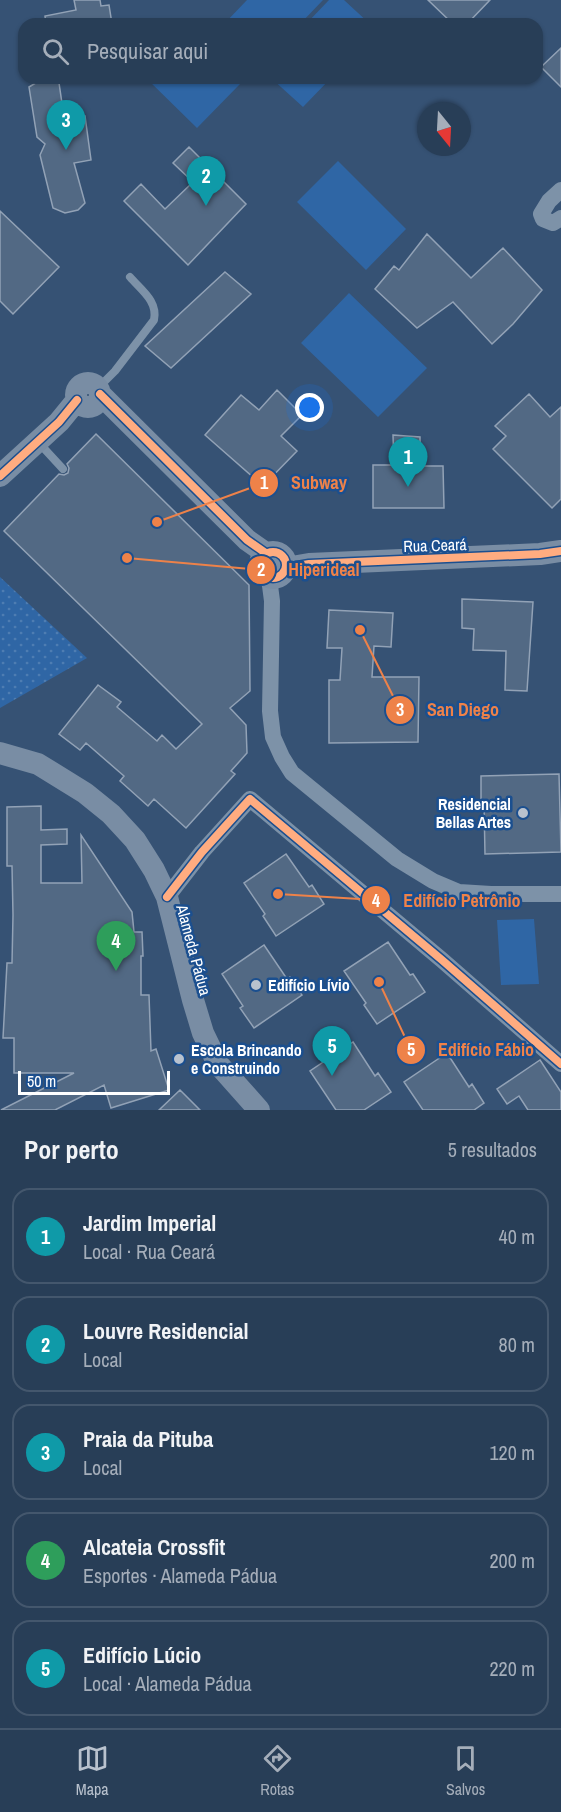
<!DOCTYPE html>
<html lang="pt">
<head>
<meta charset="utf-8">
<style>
	body { margin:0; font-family:"Archivo Narrow",sans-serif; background:#344961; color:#f1f3f6 }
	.compass { position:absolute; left:417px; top:102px; width:54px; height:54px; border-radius:50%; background:#283e57; box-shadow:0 2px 4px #0004; rotate:162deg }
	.scale { position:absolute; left:18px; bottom:15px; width:152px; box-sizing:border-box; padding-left:6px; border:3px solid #fff; border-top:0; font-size:16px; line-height:21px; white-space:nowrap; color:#fff; -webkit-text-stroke:4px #1b4f8f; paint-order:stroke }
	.you { position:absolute; left:310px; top:408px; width:21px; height:21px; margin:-15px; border:4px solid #fff; border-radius:50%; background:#1a73e8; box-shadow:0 0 0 9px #1a73e833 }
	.badge { display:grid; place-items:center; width:39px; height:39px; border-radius:50%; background:#b9c2ce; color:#fff; font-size:20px; font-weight:700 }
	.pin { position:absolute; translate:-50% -50px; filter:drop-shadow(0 2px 3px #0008) }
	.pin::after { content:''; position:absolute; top:32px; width:21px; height:18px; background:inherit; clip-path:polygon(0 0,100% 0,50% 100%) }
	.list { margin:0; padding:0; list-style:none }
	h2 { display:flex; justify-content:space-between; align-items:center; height:78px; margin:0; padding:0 24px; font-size:26px }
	h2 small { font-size:20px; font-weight:400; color:#a5aeba }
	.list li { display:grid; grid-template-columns:39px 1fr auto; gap:18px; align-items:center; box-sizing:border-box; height:96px; margin:0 12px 12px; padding:0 12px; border:2px solid #44576d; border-radius:18px }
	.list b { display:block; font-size:22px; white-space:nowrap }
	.list p { margin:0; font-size:20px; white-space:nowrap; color:#a5aeba }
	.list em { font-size:20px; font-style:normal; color:#a5aeba }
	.icon { flex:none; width:33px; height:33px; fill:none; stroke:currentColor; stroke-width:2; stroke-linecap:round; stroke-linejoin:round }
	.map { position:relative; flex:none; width:561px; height:1110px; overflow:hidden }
	.search { position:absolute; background:#283e57; box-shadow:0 2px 4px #0004; left:18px; right:18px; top:18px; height:66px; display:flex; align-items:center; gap:15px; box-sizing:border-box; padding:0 21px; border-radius:18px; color:#a5aeba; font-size:22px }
	.sheet { height:618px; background:#283e57 }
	nav { display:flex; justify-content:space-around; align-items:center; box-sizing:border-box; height:84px; border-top:2px solid #44576d; background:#283e57; font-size:16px; color:#a5aeba }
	nav a { display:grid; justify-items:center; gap:3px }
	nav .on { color:#b9c2ce }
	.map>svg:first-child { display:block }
</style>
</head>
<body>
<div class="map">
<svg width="561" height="1110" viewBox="0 0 561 1110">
	<defs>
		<pattern id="park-dots" width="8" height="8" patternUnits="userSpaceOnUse" patternTransform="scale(1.5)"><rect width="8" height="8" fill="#2f66a5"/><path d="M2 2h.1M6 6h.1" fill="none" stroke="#4e7db2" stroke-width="1.8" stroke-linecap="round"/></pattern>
	</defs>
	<rect width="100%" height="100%" fill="#365274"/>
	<path fill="url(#park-dots)" d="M 0,577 L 87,658 L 0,708 Z"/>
	<path fill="#2f66a5" d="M 247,0 L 323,0 L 300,24 L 224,24 Z
		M 329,0 L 344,0 L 370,24 L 306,24 Z
		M 146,78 L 234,78 L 240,84 L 197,128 Z
		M 271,78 L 331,78 L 303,107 Z
		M 338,161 L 406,229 L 366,270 L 297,202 Z
		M 349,293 L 427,368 L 378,417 L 301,343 Z
		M 534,919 L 539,984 L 501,985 L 497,920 Z"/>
	<path fill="#526984" stroke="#92a2b6" stroke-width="1.5" d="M 74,0 L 100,0 L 101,6 L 109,5 L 112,24 L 46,24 L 45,16 L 76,10 Z
		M 428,0 L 490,0 L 467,24 L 453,24 Z
		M 561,48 L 561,87 L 541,67 Z
		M 39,81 L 49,81 L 59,83 L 64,117 L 85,116 L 91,160 L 74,163 L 85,203 L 78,210 L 65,213 L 53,208 L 40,155 L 45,144 L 37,137 L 29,87 Z
		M 189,147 L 246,204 L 188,265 L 124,201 L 141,184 L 165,209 L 193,182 L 173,163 Z
		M 0,211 L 59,267 L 13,314 L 0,301 Z
		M 427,234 L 471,278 L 503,248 L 542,290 L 513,324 L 492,344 L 453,302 L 417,328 L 375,289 L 394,266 L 399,270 Z
		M 225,272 L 251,294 L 171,368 L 145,346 Z
		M 277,390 L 302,415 L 281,436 L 297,451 L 263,486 L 205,435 L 241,395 L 259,410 Z
		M 529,394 L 550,417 L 561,407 L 561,499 L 552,508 L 493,449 L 506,436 L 495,426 Z
		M 96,434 L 249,585 L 250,691 L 230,708 L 246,725 L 247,753 L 231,771 L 235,774 L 186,828 L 154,799 L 148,806 L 120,781 L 124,776 L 86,743 L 80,750 L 59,734 L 98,685 L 121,702 L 117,707 L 157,741 L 162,735 L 176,749 L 202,724 L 4,531 L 59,474 L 64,475 L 68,473 L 69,468 L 67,464 Z
		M 393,435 L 420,437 L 420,466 L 443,466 L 444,508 L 373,508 L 373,465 L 394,465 Z
		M 462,599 L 533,602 L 527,691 L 505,690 L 506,651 L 473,650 L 474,629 L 462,628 Z
		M 329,610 L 393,613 L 391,647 L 374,646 L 372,677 L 419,677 L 418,742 L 329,743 L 329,680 L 340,680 L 342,648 L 327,648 Z
		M 559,774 L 561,852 L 485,854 L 484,804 L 481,804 L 481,776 Z
		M 41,806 L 41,830 L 67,829 L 67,844 L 41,845 L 41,883 L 82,883 L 81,835 L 132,912 L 134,932 L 142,932 L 143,956 L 141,956 L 141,995 L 149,995 L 151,1051 L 156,1049 L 169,1090 L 111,1108 L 104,1085 L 55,1110 L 1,1110 L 74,1073 L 14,1073 L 14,1038 L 3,1038 L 7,963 L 12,963 L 13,915 L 12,866 L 7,866 L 7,807 Z
		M 286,854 L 309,887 L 312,885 L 324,904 L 276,936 L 263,916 L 265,914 L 244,883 Z
		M 388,942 L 410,975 L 413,974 L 425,992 L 377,1024 L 364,1005 L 366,1003 L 344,971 Z
		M 264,945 L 287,979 L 290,977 L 302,995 L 254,1028 L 240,1008 L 243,1006 L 222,974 Z
		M 353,1042 L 375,1076 L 378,1073 L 391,1092 L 364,1110 L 336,1110 L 310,1071 Z
		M 447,1053 L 469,1087 L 472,1084 L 484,1103 L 474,1110 L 423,1110 L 404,1082 Z
		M 540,1060 L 561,1092 L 561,1110 L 528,1110 L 519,1096 L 507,1104 L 497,1089 Z
		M 180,1090 L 200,1110 L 159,1110 Z"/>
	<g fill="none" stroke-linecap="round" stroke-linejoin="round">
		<path stroke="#7d92a8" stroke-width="8" d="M 98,388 L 115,371 L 154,320 C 158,301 141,290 130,277
			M 39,443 L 63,469"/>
		<path stroke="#7d92a8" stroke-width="16" d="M 561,190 L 549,201 L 541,214 L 543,219 L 553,223 L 561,218
			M 269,578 L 272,601 L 270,711 L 273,737 L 282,757 L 292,773 L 397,859 L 433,881 L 459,892 L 491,894 L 561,894
			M 167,897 L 202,852 L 250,799 L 442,960 L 561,1064"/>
		<path stroke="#798da4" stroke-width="22" d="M76 395a12 12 0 1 1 24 0a12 12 0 1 1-24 0Z
			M 100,394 L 247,540 L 267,554
			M 0,476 L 59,422 L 77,400
			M260 565a13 13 0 1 1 26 0a13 13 0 1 1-26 0Z
			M 286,568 L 309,564 L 540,554 L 561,551
			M 0,753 L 38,764 L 85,793 L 111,814 L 135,840 L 154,870 L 167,897 L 193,1000 L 203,1033 L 218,1064 L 259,1110"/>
		<g stroke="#1b4f8f" stroke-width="11">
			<path id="cycleway" d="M 100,394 L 247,540 L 267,554
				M 0,476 L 59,422 L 77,400
				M260 565a13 13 0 1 1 26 0a13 13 0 1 1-26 0Z
				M 286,568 L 309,564 L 540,554 L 561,551
				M 167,897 L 202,852 L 250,799 L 442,960 L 561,1064"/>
		</g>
		<use href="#cycleway" stroke="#ffac80" stroke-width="8"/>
	</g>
	<g fill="#b9c2ce" stroke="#1b4f8f" stroke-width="2">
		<circle cx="523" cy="813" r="6"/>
		<circle cx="256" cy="985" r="6"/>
		<circle cx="179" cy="1059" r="6"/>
	</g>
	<g text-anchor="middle" stroke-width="5" stroke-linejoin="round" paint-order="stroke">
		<g font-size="16" fill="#fff" stroke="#1b4f8f">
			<text transform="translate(435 545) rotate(-2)" y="6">Rua Ceará</text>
			<text transform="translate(194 950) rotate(75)" y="6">Alameda Pádua</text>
		</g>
		<g font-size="16" font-weight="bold" fill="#fff" stroke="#1b4f8f" text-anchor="start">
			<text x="511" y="810" text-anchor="end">Residencial<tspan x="511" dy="18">Bellas Artes</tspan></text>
			<text x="268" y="991">Edifício Lívio</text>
			<text x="191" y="1056">Escola Brincando<tspan x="191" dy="18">e Construindo</tspan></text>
		</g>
	</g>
	<path fill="none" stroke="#ee8249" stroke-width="2" d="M157 522L264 483M127 558L261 570M360 630L400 710M278 894L376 900M379 982L411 1050"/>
	<g fill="#ee8249" stroke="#1b4f8f" stroke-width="2">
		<circle cx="157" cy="522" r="6"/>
		<circle cx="127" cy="558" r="6"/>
		<circle cx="360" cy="630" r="6"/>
		<circle cx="278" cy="894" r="6"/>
		<circle cx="379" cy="982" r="6"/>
		<circle cx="264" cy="483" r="15"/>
		<circle cx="261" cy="570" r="15"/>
		<circle cx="400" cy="710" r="15"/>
		<circle cx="376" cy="900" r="15"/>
		<circle cx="411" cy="1050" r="15"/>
	</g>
	<g font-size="18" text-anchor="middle" font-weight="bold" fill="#fff">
		<text x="264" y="489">1</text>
		<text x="261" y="576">2</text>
		<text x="400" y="716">3</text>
		<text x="376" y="907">4</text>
		<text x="411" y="1056">5</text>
	</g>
	<g font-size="18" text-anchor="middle" font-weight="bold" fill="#ee8249" stroke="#1b4f8f" stroke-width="5" stroke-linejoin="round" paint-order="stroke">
		<text x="319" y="489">Subway</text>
		<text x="324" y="576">Hiperideal</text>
		<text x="463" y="716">San Diego</text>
		<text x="462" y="907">Edifício Petrônio</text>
		<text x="486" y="1056">Edifício Fábio</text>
	</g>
</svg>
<svg class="compass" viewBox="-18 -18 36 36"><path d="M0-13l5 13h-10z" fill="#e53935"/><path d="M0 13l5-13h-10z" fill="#a5aeba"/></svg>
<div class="scale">50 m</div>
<div class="you"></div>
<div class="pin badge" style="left:408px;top:487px;background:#0f9aa8">1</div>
<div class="pin badge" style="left:206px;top:206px;background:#0f9aa8">2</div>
<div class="pin badge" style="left:66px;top:150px;background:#0f9aa8">3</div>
<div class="pin badge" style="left:116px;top:971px;background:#2e9e5b">4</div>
<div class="pin badge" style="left:332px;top:1076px;background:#0f9aa8">5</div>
<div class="search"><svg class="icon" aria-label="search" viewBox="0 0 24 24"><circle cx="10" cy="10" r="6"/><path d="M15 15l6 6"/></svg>Pesquisar aqui</div>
</div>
<section class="sheet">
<h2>Por perto<small>5 resultados</small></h2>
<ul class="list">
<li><span class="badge" style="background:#0f9aa8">1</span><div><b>Jardim Imperial</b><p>Local · Rua Ceará</p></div><em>40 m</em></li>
<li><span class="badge" style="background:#0f9aa8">2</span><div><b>Louvre Residencial</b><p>Local</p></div><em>80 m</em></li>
<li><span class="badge" style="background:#0f9aa8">3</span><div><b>Praia da Pituba</b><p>Local</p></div><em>120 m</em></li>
<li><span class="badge" style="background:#2e9e5b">4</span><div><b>Alcateia Crossfit</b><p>Esportes · Alameda Pádua</p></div><em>200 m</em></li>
<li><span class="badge" style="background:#0f9aa8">5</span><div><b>Edifício Lúcio</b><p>Local · Alameda Pádua</p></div><em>220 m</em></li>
</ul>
</section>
<nav>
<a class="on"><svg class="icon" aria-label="map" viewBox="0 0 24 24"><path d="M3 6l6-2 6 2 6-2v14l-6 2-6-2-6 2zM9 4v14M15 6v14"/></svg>Mapa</a>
<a><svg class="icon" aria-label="directions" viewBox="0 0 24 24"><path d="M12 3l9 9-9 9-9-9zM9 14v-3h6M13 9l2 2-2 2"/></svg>Rotas</a>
<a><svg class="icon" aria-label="saved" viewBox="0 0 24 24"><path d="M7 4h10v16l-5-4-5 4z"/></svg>Salvos</a>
</nav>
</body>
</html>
